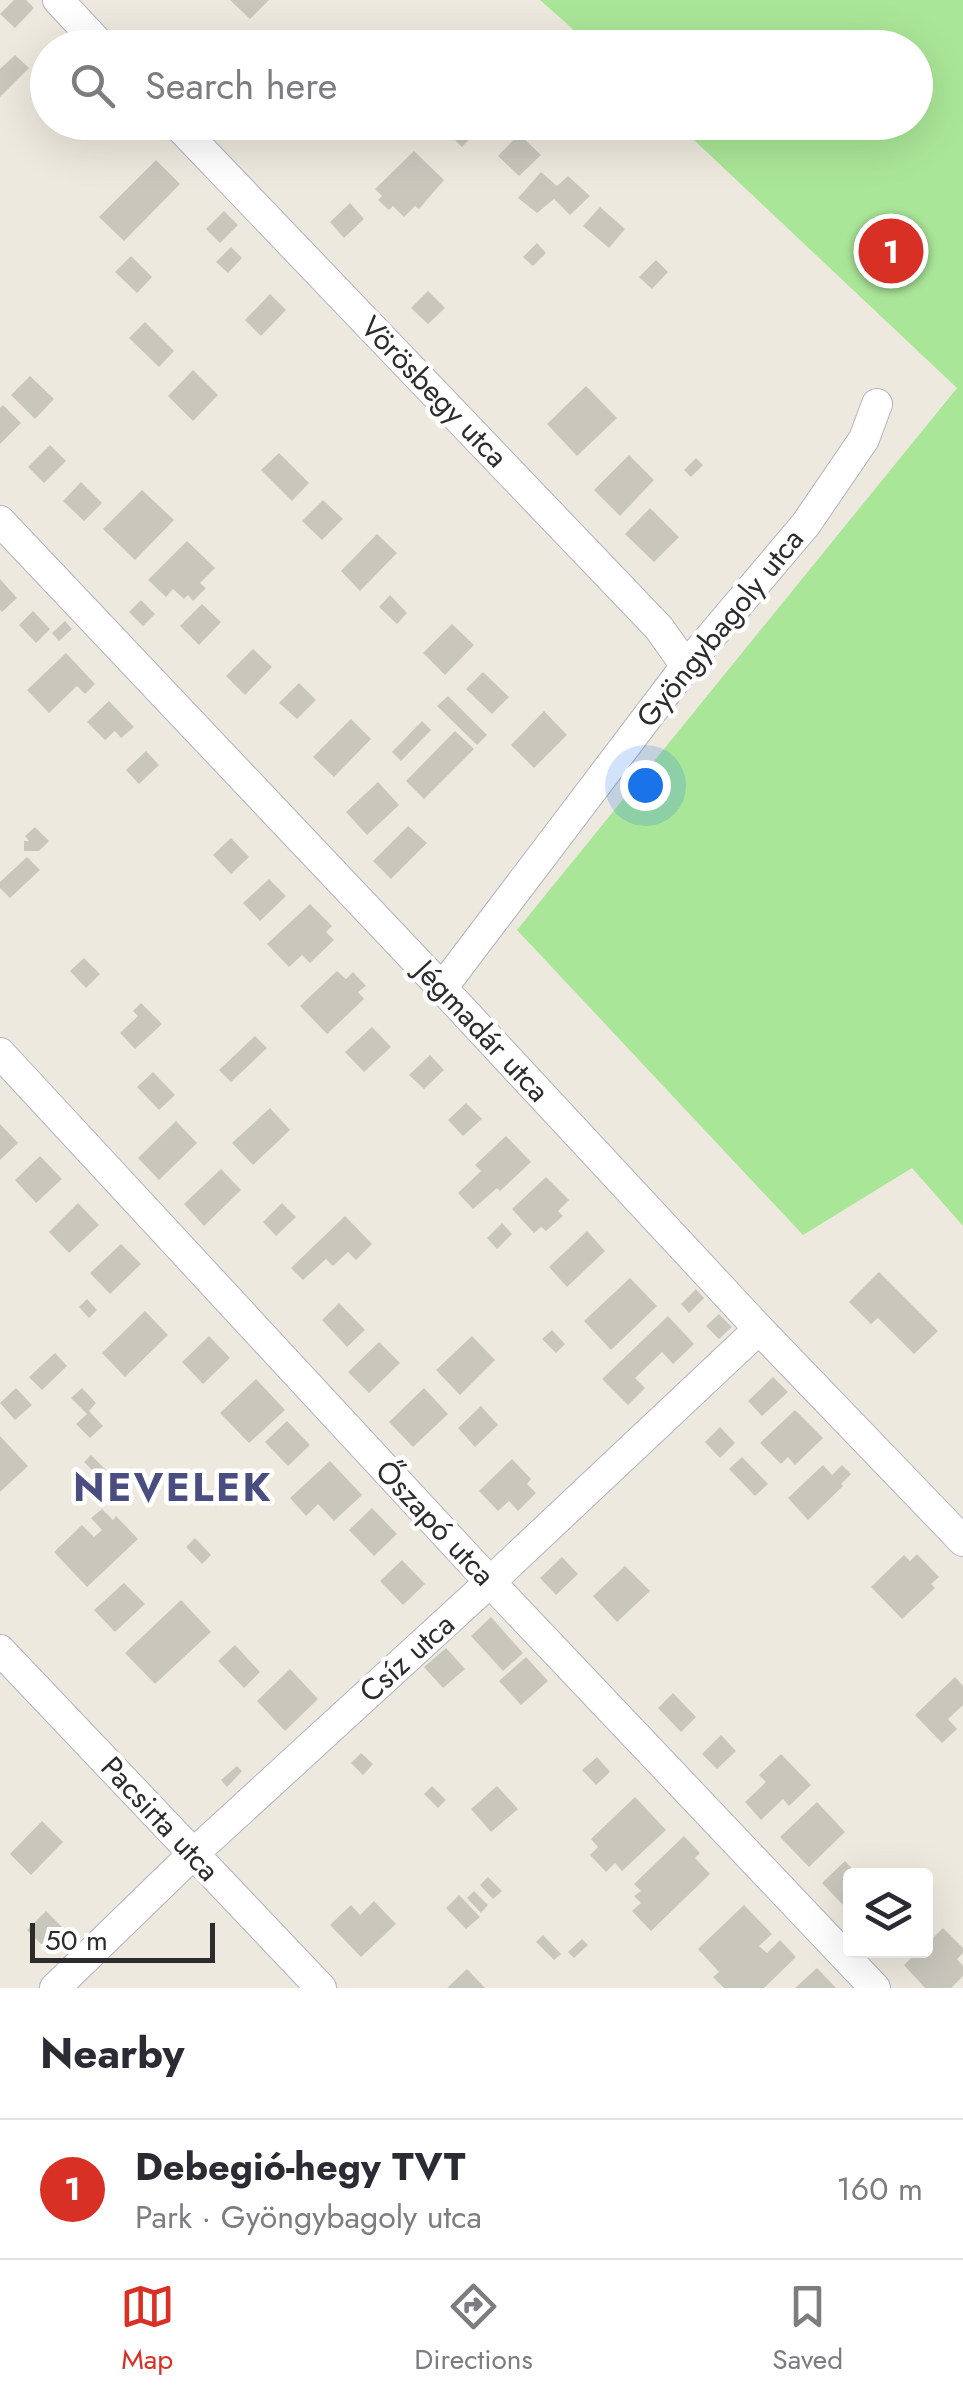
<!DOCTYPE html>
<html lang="en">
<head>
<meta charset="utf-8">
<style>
	body { margin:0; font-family:Jost,sans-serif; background:#f7f7f7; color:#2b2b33 }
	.controls { position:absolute; right:30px; bottom:30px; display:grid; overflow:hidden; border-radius:10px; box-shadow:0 10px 40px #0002 }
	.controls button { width:90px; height:90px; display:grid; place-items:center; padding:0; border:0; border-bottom:2px solid #e1e1e2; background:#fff; color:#2b2b33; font:50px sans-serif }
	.scale { position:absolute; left:30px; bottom:25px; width:185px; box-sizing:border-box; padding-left:10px; border:5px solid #2c2c2c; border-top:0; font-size:28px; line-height:35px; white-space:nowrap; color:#2c2c2c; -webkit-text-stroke:8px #fff; paint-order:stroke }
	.you { position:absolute; left:645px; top:785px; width:35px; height:35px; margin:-25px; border:8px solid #fff; border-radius:50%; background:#1a73e8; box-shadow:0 0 0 15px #1a73e833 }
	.badge { display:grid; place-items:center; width:65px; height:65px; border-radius:50%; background:#d93025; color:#fff; font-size:32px; font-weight:700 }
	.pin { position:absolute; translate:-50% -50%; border:5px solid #fff; box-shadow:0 2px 10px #0006 }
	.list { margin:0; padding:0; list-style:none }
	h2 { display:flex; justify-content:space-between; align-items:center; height:130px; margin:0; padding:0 40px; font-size:42px }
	h2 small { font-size:32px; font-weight:400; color:#7c7c81 }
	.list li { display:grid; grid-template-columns:65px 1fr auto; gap:30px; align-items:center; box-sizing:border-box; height:140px; padding:0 40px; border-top:2px solid #e1e1e2 }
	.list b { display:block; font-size:38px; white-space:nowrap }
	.list p { margin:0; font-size:32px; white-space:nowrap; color:#7c7c81 }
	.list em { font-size:32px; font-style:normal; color:#7c7c81 }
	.icon { flex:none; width:55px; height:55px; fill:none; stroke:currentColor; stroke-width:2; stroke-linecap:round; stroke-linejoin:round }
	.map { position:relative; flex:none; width:963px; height:1988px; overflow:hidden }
	.search { position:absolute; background:#fff; box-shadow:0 10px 40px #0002; left:30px; right:30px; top:30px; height:110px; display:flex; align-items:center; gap:25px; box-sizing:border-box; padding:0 35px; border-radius:55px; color:#7c7c81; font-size:38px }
	.sheet { height:270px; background:#fff }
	nav { display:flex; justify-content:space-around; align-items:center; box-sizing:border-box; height:140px; border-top:2px solid #e1e1e2; background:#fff; font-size:28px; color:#7c7c81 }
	nav a { display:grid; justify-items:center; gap:5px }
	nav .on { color:#d93025 }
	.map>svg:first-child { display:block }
</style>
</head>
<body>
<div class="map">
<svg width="963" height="1988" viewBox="0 0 963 1988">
	<rect width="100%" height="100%" fill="#eee9de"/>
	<path fill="#aae698" d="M 540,0 L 963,0 L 963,1226 L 912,1168 L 803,1235 L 517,930 L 957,388 L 676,123 L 916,122 L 916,48 L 593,47 Z"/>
	<path fill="#c9c7bc" d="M 14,0 L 26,0 L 34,8 L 15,28 L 0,14 Z
		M 230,0 L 269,0 L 250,19 Z
		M 15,55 L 29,68 L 0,97 L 0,69 Z
		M 463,122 L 470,122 L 478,130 L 462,147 L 450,135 Z
		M 488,122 L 515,122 L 502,136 Z
		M 519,134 L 541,155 L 519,176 L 498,156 Z
		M 414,151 L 444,180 L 419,209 L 415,206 L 404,217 L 393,206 L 389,210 L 378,200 L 382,196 L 375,189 Z
		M 156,160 L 180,184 L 124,241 L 99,217 Z
		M 541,172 L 557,186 L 568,176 L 590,196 L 570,215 L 554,199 L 537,213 L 518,198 Z
		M 350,203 L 364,219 L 344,238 L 330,222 Z
		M 600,207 L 625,229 L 609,248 L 583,226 Z
		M 224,211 L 238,225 L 220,243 L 206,229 Z
		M 537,243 L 546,253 L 533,266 L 523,257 Z
		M 231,247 L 242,258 L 228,273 L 216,262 Z
		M 131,256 L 152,277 L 137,293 L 115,272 Z
		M 656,260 L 668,272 L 652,289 L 639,277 Z
		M 428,291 L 445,308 L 428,324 L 411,308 Z
		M 270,294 L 286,310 L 261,336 L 245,320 Z
		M 145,322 L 174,351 L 159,367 L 129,338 Z
		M 193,370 L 218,395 L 193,421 L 168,396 Z
		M 30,376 L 54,399 L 35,419 L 11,395 Z
		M 586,386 L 617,418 L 577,456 L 547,424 Z
		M 3,405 L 21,423 L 0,444 L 0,408 Z
		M 50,445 L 66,461 L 44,483 L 28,467 Z
		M 279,453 L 309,483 L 292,501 L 261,470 Z
		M 629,455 L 654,480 L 620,516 L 594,490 Z
		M 696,458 L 703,465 L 691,477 L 684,470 Z
		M 81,482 L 102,503 L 84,521 L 63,501 Z
		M 142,490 L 174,520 L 135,560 L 103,529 Z
		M 323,500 L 343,519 L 322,540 L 302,521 Z
		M 650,508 L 679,537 L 654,562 L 625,534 Z
		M 377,534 L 397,553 L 360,591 L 341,571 Z
		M 187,541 L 215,568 L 200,583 L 206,588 L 193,601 L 188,595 L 184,599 L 173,589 L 166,597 L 148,580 Z
		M 0,579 L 17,598 L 2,612 L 0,610 Z
		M 390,595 L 407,613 L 397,624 L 379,607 Z
		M 141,600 L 155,614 L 143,626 L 129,612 Z
		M 202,604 L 221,622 L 199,645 L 180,626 Z
		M 33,611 L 50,629 L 36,643 L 19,625 Z
		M 65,621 L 72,629 L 59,641 L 52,633 Z
		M 452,624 L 474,645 L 445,675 L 423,653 Z
		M 253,649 L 272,667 L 245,695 L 226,676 Z
		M 66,653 L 95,684 L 85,694 L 77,686 L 49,713 L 27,690 Z
		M 483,672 L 509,697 L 492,714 L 466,689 Z
		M 299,683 L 316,700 L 297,719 L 279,703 Z
		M 448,696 L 487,735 L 477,745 L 437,706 Z
		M 109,701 L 134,727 L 121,738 L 115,731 L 105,740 L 87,722 Z
		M 544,711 L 567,735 L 534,768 L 511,745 Z
		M 351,719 L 371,739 L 334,777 L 313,757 Z
		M 422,721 L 431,730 L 401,761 L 392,752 Z
		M 455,731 L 474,749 L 424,799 L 406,781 Z
		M 146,751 L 159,765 L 139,784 L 126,770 Z
		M 378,782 L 399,805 L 367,835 L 346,812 Z
		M 408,826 L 427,843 L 391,879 L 373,861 Z
		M 35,827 L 49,841 L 39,851 L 24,851 L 24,841 L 29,841 L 25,836 Z
		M 231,838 L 249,857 L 231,874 L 213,855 Z
		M 27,857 L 40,870 L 10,898 L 0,888 L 0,882 Z
		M 269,879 L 286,896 L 260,921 L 243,903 Z
		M 310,904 L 332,926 L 326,932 L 334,940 L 310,963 L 302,955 L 289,967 L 267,944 Z
		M 84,958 L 100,974 L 86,988 L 70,971 Z
		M 337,971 L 346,979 L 353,972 L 366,986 L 358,992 L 364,999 L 327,1034 L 300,1006 Z
		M 141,1003 L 162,1024 L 135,1049 L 120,1033 L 138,1016 L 133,1011 Z
		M 372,1027 L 391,1047 L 364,1072 L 345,1052 Z
		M 255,1036 L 267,1048 L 231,1082 L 219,1070 Z
		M 430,1055 L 444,1070 L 424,1089 L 409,1075 Z
		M 153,1072 L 175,1095 L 159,1110 L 137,1087 Z
		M 466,1103 L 482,1119 L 463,1136 L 448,1120 Z
		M 270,1108 L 290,1130 L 253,1165 L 232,1143 Z
		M 176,1121 L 197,1143 L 159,1180 L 138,1158 Z
		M 0,1124 L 18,1143 L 0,1160 Z
		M 506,1136 L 531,1162 L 500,1191 L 497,1188 L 473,1209 L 458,1193 L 481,1171 L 475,1165 Z
		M 40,1156 L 62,1179 L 36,1203 L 15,1180 Z
		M 221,1169 L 241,1190 L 204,1226 L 184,1204 Z
		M 546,1177 L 569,1200 L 558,1211 L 563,1216 L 546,1231 L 541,1227 L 534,1233 L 512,1209 Z
		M 78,1203 L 99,1225 L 69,1253 L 49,1232 Z
		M 282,1203 L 296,1217 L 276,1236 L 263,1222 Z
		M 345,1216 L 372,1244 L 356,1260 L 348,1252 L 333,1266 L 326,1259 L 303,1280 L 291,1268 Z
		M 502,1223 L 512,1234 L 497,1249 L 487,1238 Z
		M 587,1231 L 605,1251 L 567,1287 L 549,1267 Z
		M 121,1244 L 141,1264 L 110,1294 L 90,1273 Z
		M 879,1272 L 938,1331 L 914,1354 L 878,1318 L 871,1324 L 849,1302 Z
		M 630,1278 L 657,1306 L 611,1350 L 584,1321 Z
		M 696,1289 L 704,1298 L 689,1313 L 681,1304 Z
		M 87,1299 L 97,1310 L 89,1318 L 79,1307 Z
		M 339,1303 L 365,1330 L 347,1347 L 322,1320 Z
		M 145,1311 L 168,1335 L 125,1377 L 102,1353 Z
		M 719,1314 L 732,1327 L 719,1339 L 706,1326 Z
		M 668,1316 L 694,1344 L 673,1364 L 662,1352 L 635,1378 L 645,1388 L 628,1405 L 602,1379 Z
		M 552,1330 L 565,1344 L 556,1353 L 542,1339 Z
		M 209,1336 L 230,1358 L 203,1384 L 182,1362 Z
		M 472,1336 L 495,1360 L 460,1395 L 436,1370 Z
		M 379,1342 L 400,1363 L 369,1393 L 348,1372 Z
		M 55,1353 L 67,1366 L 42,1390 L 29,1377 Z
		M 773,1377 L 788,1392 L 762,1416 L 748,1401 Z
		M 256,1379 L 285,1410 L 249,1443 L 220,1413 Z
		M 16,1388 L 32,1405 L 15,1420 L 0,1403 Z
		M 82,1388 L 96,1403 L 89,1411 L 103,1426 L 90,1438 L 76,1424 L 87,1414 L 71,1398 Z
		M 424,1388 L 448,1414 L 413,1447 L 389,1422 Z
		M 481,1406 L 498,1425 L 475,1447 L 458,1428 Z
		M 795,1410 L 823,1438 L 795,1465 L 788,1457 L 781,1464 L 760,1443 Z
		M 287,1421 L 310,1445 L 288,1466 L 265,1442 Z
		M 720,1427 L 735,1443 L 720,1458 L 705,1442 Z
		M 0,1436 L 28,1466 L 0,1492 Z
		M 91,1455 L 107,1471 L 100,1478 L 84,1462 Z
		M 742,1457 L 768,1484 L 755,1496 L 729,1469 Z
		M 512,1459 L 531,1479 L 527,1484 L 536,1493 L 518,1511 L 509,1501 L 498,1511 L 479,1491 Z
		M 330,1461 L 362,1495 L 334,1521 L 318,1504 L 306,1516 L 290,1498 Z
		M 823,1465 L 832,1475 L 842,1465 L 851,1474 L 841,1484 L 843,1486 L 808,1520 L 788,1498 Z
		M 372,1508 L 397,1534 L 374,1556 L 349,1530 Z
		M 102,1509 L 113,1520 L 116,1516 L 138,1539 L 87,1587 L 54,1552 L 82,1525 L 94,1537 L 102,1530 L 91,1518 Z
		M 195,1538 L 211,1555 L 202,1564 L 186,1547 Z
		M 917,1554 L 939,1577 L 931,1584 L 935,1588 L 902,1619 L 871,1587 L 904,1555 L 910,1561 Z
		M 562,1557 L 578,1574 L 556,1595 L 540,1578 Z
		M 402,1560 L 425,1584 L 403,1605 L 380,1581 Z
		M 625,1566 L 650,1591 L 617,1622 L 593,1596 Z
		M 124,1583 L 145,1604 L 115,1632 L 94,1610 Z
		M 181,1600 L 211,1632 L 155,1684 L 125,1653 Z
		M 491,1617 L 523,1653 L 503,1671 L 471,1636 Z
		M 235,1645 L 260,1672 L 244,1688 L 218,1661 Z
		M 446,1648 L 465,1669 L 443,1688 L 424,1667 Z
		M 526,1657 L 548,1681 L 521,1705 L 499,1681 Z
		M 290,1669 L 318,1699 L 285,1731 L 257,1701 Z
		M 955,1677 L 963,1686 L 963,1705 L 948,1719 L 957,1729 L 942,1743 L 915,1715 Z
		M 673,1693 L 696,1717 L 681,1732 L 658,1708 Z
		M 721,1735 L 736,1751 L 717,1769 L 702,1754 Z
		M 361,1753 L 373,1764 L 363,1775 L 351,1763 Z
		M 781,1754 L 811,1785 L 789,1806 L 783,1799 L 761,1820 L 745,1802 L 766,1782 L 759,1775 Z
		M 597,1757 L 610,1772 L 596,1785 L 582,1770 Z
		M 237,1766 L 242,1771 L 227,1787 L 221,1780 Z
		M 432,1786 L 446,1800 L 438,1808 L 424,1794 Z
		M 497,1786 L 518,1809 L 491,1832 L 471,1809 Z
		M 635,1797 L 666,1830 L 622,1871 L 615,1863 L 606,1872 L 590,1855 L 598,1847 L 591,1839 Z
		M 817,1802 L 845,1832 L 809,1867 L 780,1837 Z
		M 42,1821 L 63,1842 L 31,1875 L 10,1854 Z
		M 684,1836 L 700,1853 L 695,1858 L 710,1874 L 651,1931 L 632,1911 L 641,1903 L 634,1896 L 641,1891 L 634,1884 Z
		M 845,1861 L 859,1876 L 850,1876 L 850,1900 L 844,1906 L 822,1883 Z
		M 488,1877 L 502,1891 L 493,1899 L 480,1885 Z
		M 474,1891 L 488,1905 L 481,1913 L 467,1898 Z
		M 459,1895 L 480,1917 L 466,1929 L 446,1908 Z
		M 374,1901 L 396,1924 L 361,1957 L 330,1925 L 351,1905 L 360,1915 Z
		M 744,1905 L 772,1934 L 759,1946 L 767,1953 L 780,1940 L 796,1957 L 764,1988 L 724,1988 L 713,1977 L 719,1972 L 698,1949 Z
		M 46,1911 L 63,1928 L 44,1947 L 27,1930 Z
		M 943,1928 L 963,1948 L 963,1953 L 957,1959 L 963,1966 L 963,1976 L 951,1988 L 925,1988 L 904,1965 L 919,1950 L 926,1950 L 926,1945 Z
		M 543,1935 L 561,1954 L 554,1960 L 536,1942 Z
		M 582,1939 L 588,1945 L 574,1958 L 568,1952 Z
		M 817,1968 L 836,1988 L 795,1988 Z
		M 467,1969 L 485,1988 L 447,1988 Z"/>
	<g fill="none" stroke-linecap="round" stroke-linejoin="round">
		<g stroke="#b2b2c0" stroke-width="32">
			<path id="minor" d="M 58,0 L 103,48
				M 175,122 L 659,628 L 686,666
				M 0,521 L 442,988 L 759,1329 L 963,1541
				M 442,988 L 686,666 L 806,524 L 864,439 L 877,404
				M 0,1053 L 490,1582 L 875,1988
				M 0,1650 L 321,1988
				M 55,1988 L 192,1855 L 490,1582 L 759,1329"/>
		</g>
		<use href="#minor" stroke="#fff" stroke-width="30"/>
	</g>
	<g text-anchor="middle" stroke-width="9" stroke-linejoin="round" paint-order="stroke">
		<g font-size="30" fill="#2c2c2c" stroke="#fff">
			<text transform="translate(434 392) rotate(46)" y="10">Vörösbegy utca</text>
			<text transform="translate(720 628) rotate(-51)" y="10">Gyöngybagoly utca</text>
			<text transform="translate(482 1031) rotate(47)" y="10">Jégmadár utca</text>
			<text transform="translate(435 1523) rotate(47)" y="10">Őszapó utca</text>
			<text transform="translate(407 1658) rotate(-42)" y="10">Csíz utca</text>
			<text transform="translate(160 1819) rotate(47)" y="10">Pacsirta utca</text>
		</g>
		<g font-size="40" font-weight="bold" letter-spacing="2.5" fill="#4a4d7f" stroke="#fff">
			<text x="173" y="1501">NEVELEK</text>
		</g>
	</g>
</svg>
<div class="controls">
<button><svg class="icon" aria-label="layers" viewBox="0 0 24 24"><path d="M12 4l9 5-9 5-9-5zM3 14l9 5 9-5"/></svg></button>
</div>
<div class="scale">50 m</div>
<div class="you"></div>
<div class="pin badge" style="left:891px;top:251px">1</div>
<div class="search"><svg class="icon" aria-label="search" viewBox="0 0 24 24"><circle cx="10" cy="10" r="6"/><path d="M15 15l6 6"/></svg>Search here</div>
</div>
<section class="sheet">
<h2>Nearby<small></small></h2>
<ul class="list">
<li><span class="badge">1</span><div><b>Debegió-hegy TVT</b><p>Park · Gyöngybagoly utca</p></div><em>160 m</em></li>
</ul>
</section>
<nav>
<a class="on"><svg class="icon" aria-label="map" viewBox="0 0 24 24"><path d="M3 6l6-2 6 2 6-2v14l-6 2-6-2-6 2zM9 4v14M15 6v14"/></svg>Map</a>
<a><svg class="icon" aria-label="directions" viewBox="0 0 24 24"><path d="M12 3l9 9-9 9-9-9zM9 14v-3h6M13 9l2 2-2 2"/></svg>Directions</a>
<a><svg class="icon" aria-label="saved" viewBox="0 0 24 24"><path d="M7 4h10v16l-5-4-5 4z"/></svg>Saved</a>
</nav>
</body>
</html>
